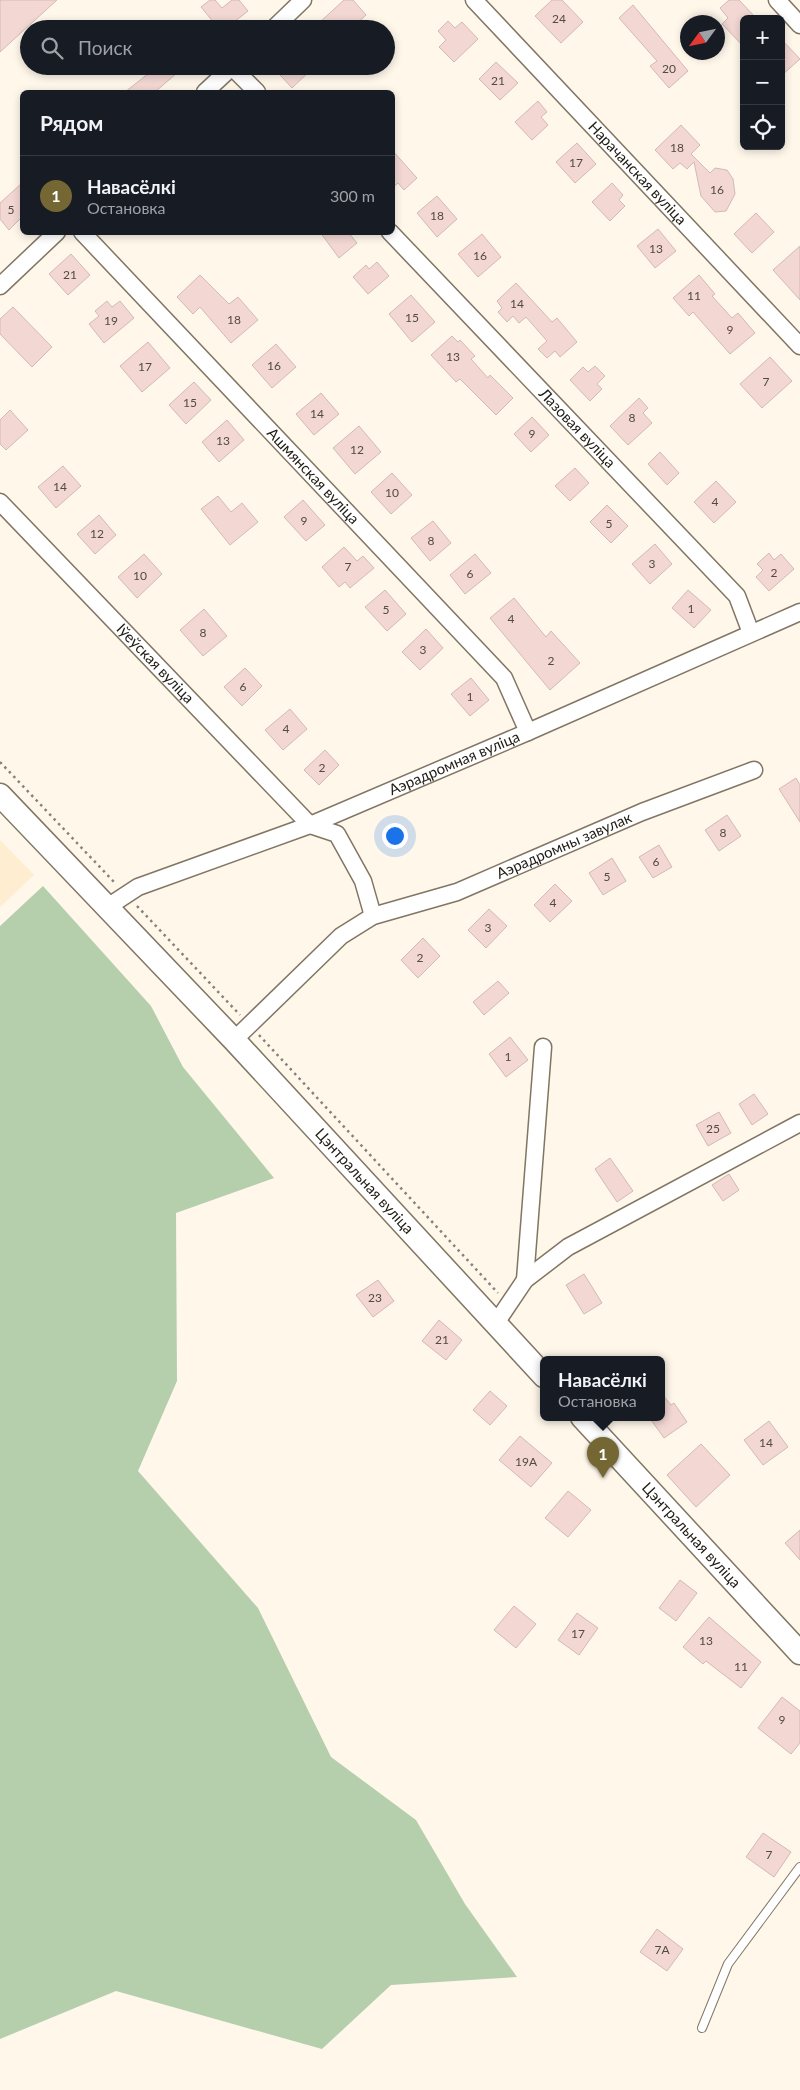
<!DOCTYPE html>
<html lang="ru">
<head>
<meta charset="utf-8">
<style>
	body { margin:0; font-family:Lato,sans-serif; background:#20242c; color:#f1f3f6 }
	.controls { position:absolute; right:15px; top:15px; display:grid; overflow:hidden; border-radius:8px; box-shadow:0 2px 8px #0003 }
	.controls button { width:45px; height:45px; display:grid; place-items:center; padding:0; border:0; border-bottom:1px solid #363941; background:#171b24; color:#f1f3f6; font:25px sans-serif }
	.compass { position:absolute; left:680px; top:15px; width:45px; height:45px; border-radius:50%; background:#171b24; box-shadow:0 2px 8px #0003; rotate:237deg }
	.you { position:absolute; left:394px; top:835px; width:18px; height:18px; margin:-12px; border:4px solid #fff; border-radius:50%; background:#1a73e8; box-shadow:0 0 0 8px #1a73e833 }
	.badge { display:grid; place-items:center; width:32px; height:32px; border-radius:50%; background:#746734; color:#fff; font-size:16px; font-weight:700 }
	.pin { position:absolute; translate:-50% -41px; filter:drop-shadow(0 1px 2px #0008) }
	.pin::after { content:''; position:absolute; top:26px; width:18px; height:15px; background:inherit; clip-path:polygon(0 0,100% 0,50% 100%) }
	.popup { position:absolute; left:540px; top:1356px; width:125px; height:65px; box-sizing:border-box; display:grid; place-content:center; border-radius:8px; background:#171b24; filter:drop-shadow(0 1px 4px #0005); font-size:16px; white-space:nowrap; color:#9ea1a6 }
	.popup b { font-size:19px; color:#f1f3f6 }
	.popup::after { content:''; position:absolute; left:50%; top:100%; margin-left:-10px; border:10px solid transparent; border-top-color:#171b24 }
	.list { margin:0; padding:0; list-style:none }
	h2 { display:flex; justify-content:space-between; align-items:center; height:65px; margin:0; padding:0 20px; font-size:21px }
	h2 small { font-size:16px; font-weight:400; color:#9ea1a6 }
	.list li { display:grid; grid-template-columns:32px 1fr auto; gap:15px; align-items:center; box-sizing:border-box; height:80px; padding:0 20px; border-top:1px solid #363941 }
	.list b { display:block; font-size:19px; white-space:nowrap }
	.list p { margin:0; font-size:16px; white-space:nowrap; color:#9ea1a6 }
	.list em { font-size:16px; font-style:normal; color:#9ea1a6 }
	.icon { flex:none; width:28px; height:28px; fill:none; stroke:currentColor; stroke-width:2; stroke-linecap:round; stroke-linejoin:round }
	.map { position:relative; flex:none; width:800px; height:2090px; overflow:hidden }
	.search { position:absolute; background:#171b24; box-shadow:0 2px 8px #0003; left:20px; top:20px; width:375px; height:55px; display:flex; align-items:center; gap:12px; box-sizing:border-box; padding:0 18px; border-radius:28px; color:#9ea1a6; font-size:19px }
	.panel { position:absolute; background:#171b24; box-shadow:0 2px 8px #0003; left:20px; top:90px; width:375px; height:145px; border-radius:8px }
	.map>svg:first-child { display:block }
</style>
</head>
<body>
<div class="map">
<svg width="800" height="2090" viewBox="0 0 800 2090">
	<rect width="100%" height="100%" fill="#fff7ea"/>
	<path fill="#feedd1" d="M 0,840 L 34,875 L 0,907 Z"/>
	<path fill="#b5cfad" d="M 43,886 L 151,1006 L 183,1067 L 274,1178 L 176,1213 L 177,1381 L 138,1471 L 258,1608 L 331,1757 L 416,1820 L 465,1904 L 517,1977 L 391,1985 L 322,2049 L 116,1991 L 0,2039 L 0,926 Z"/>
	<path fill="#f2d7d3" stroke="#d3b9b5" d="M 0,0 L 57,0 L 0,52 Z
		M 210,0 L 215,0 L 222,8 L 232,0 L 239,0 L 248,11 L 225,29 L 219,29 L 201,7 Z
		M 344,0 L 353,0 L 366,15 L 351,29 L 327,29 L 320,22 Z
		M 552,0 L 562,0 L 583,22 L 561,43 L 535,16 Z
		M 729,0 L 739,0 L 757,19 L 744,19 L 744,47 L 722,24 L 728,18 L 720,8 Z
		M 633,5 L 688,71 L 669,88 L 650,66 L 657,61 L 619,18 Z
		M 448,21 L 455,28 L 462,22 L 478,39 L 454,62 L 439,47 L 446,40 L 438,31 Z
		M 781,39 L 800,59 L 781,76 Z
		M 496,62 L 518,83 L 500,100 L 479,79 Z
		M 158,66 L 185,66 L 155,92 L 125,92 Z
		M 272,66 L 315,66 L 292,88 Z
		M 538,101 L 547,112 L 541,117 L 548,125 L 532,140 L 515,122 Z
		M 681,125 L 700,145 L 691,154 L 710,173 L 715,168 L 727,170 L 733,179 L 735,194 L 726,211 L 715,212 L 701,196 L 694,162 L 687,169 L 680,163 L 673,169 L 655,150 Z
		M 577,143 L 596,164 L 575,183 L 556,162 Z
		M 392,150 L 417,178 L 404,190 L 398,183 L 392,188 Z
		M 22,183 L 22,217 L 9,230 L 0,219 L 0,203 Z
		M 612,183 L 623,195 L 619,200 L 625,206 L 610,221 L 592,202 Z
		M 437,196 L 457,219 L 437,237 L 417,213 Z
		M 756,213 L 774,232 L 752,253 L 734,234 Z
		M 658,229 L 676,251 L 655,268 L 637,246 Z
		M 320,232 L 348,232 L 357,243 L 339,258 Z
		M 482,234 L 501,257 L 478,277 L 458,254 Z
		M 800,246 L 800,300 L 773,270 Z
		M 71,254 L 90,275 L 68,295 L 49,274 Z
		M 377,262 L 389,276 L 368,294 L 353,277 L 366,265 L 369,269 Z
		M 200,275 L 229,304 L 238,297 L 258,320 L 231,343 L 200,307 L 193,314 L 177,297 Z
		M 699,275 L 715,294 L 712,296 L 732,318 L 738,313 L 755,333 L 730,354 L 693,312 L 689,316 L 673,298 Z
		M 516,283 L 552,322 L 557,318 L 577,342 L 560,357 L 555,351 L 547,358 L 538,349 L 547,341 L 526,317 L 519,323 L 513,316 L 507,322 L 498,312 L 502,308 L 497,301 Z
		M 411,295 L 435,322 L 412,342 L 389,314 Z
		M 107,301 L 112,307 L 120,301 L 134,318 L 104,343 L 89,324 L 99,316 L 95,311 Z
		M 13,307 L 52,347 L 32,367 L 0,334 L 0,319 Z
		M 452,336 L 458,342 L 460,340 L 475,356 L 471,359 L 488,378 L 490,375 L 513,398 L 496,415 L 460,379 L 456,382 L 431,355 Z
		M 148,342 L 170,368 L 142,392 L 120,366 Z
		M 276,344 L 296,367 L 272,388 L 252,365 Z
		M 770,357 L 792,381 L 762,408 L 740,384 Z
		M 595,366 L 605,376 L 597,384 L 602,389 L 590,401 L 570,380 L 583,367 L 588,372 Z
		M 194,382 L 211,400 L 186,424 L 169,405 Z
		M 321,393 L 339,414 L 314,435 L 296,414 Z
		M 639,398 L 648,408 L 643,413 L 652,423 L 628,445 L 610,426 Z
		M 10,410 L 28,430 L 6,450 L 0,444 L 0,420 Z
		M 532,417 L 549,435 L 531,452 L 514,434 Z
		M 227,420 L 244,440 L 219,462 L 202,442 Z
		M 359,426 L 381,452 L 355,474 L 333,448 Z
		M 660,452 L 679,473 L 667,485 L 648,464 Z
		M 63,466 L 81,486 L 56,508 L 38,487 Z
		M 575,468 L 589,483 L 570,501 L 555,486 Z
		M 392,473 L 412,495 L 391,514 L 371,492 Z
		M 716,481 L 736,502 L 714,523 L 694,502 Z
		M 218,496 L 231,512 L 242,503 L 258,522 L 230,545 L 201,509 Z
		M 303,500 L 325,525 L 306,541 L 284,517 Z
		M 607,505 L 628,526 L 611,543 L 590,522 Z
		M 99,515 L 116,535 L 95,554 L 77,534 Z
		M 433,521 L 451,543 L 430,561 L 411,538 Z
		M 655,544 L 672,564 L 650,584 L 632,564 Z
		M 344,547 L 357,561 L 363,556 L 374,568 L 350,588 L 345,582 L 339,587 L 322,567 Z
		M 769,553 L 774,560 L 781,554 L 794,569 L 769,591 L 756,577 L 763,570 L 757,564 Z
		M 144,554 L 162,574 L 137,598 L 118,577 Z
		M 475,554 L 491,573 L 465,594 L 450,575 Z
		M 385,590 L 406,614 L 387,631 L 365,607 Z
		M 688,590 L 711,610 L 694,628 L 672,608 Z
		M 514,598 L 546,637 L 551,631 L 580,663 L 550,690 L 490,618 Z
		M 204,609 L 227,636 L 203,656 L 180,630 Z
		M 426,629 L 443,648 L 420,670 L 402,652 Z
		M 245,668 L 262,686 L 242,706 L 224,687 Z
		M 471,678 L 489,700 L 470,716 L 451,694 Z
		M 290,709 L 307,729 L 283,750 L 265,730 Z
		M 325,750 L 339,765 L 319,785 L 304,770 Z
		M 796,778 L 800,785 L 800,822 L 779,789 Z
		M 727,815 L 741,836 L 719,851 L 705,830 Z
		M 659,845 L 672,867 L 653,878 L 639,857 Z
		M 612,858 L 626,881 L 603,895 L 589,873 Z
		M 555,884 L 572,901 L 550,922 L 534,905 Z
		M 489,909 L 507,926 L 486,948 L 468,930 Z
		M 423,938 L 440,956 L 418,978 L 401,960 Z
		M 498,981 L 509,993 L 484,1015 L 473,1002 Z
		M 510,1037 L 528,1060 L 506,1077 L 489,1054 Z
		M 754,1094 L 768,1114 L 752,1125 L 739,1104 Z
		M 719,1112 L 731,1133 L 708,1146 L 696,1125 Z
		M 610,1158 L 633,1191 L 617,1202 L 595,1169 Z
		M 729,1174 L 739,1190 L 723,1201 L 712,1185 Z
		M 584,1274 L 602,1303 L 584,1314 L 566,1285 Z
		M 378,1280 L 394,1301 L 373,1317 L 356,1295 Z
		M 439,1320 L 462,1340 L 446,1360 L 422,1341 Z
		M 490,1391 L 507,1406 L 490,1425 L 473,1410 Z
		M 662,1394 L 671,1405 L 674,1403 L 687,1422 L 664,1438 L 649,1417 L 662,1417 Z
		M 769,1421 L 788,1447 L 763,1465 L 744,1440 Z
		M 520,1436 L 552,1463 L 531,1487 L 499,1460 Z
		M 701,1444 L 730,1475 L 696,1507 L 667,1475 Z
		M 568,1491 L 591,1510 L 568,1537 L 545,1518 Z
		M 800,1530 L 800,1560 L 785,1543 Z
		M 680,1580 L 697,1593 L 676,1621 L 659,1608 Z
		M 514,1606 L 536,1624 L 516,1648 L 494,1630 Z
		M 577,1613 L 598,1628 L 579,1655 L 558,1640 Z
		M 709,1617 L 761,1662 L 741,1688 L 706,1661 L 703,1664 L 683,1647 Z
		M 782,1697 L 800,1711 L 800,1743 L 791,1754 L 758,1728 Z
		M 763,1833 L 791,1852 L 774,1877 L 746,1857 Z
		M 657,1929 L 683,1949 L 667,1971 L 640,1952 Z"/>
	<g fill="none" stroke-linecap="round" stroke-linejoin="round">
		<g stroke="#817663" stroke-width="10">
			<path id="service" d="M 702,2028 L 728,1964 L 800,1867"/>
		</g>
		<g stroke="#817663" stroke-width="19">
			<g id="minor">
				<path id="s1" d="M 474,0 L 800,346"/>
				<path d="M 777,0 L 800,25"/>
				<path d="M 273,29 L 303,0"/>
				<path d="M 232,67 L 257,92"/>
				<path d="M 205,92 L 233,66"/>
				<path id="s2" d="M 82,232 L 504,678 L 528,732"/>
				<path id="s3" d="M 390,232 L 737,596 L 751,633"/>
				<path d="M 0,286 L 57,232"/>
				<path id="s4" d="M 0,502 L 310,825 L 337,834 L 363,881 L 373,916"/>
				<path id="s5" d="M 106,908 L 138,887 L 310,825 L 528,732 L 800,612"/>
				<path id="s6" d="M 234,1040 L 341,936 L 373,916 L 457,892 L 642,812 L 754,770"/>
				<path d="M 525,1280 L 543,1047"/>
				<path d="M 496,1323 L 525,1280 L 568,1247 L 800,1123"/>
			</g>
		</g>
		<g stroke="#817663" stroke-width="25">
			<g id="secondary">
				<path id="s7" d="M 0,795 L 234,1040 L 544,1376"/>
				<path id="s8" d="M 582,1417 L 800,1653"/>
			</g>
		</g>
		<path stroke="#878177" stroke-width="2.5" stroke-dasharray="2.5 4" stroke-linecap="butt" d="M 0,762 L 116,884
			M 137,906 L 240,1015
			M 259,1035 L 498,1293"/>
		<use href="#service" stroke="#fff" stroke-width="8"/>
		<use href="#minor" stroke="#fff" stroke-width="16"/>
		<use href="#secondary" stroke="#fff" stroke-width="22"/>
	</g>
	<g text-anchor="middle" stroke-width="4.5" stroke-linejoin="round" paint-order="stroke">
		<g font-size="12" fill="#544943">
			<text x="559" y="23">24</text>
			<text x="669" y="73">20</text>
			<text x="498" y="85">21</text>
			<text x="677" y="152">18</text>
			<text x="576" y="167">17</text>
			<text x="717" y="194">16</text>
			<text x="11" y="214">5</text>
			<text x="437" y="220">18</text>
			<text x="656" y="253">13</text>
			<text x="480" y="260">16</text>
			<text x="70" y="279">21</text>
			<text x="694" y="300">11</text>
			<text x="517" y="308">14</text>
			<text x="412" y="322">15</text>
			<text x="234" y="324">18</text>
			<text x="111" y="325">19</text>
			<text x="730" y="334">9</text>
			<text x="453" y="361">13</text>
			<text x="274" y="370">16</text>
			<text x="145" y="371">17</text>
			<text x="766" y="386">7</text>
			<text x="190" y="407">15</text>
			<text x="317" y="418">14</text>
			<text x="632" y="422">8</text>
			<text x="532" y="438">9</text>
			<text x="223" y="445">13</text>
			<text x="357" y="454">12</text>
			<text x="60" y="491">14</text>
			<text x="392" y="497">10</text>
			<text x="715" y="506">4</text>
			<text x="304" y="525">9</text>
			<text x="609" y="528">5</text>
			<text x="97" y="538">12</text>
			<text x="431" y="545">8</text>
			<text x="652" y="568">3</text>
			<text x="348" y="571">7</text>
			<text x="774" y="577">2</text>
			<text x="470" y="578">6</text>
			<text x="140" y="580">10</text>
			<text x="691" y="613">1</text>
			<text x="386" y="614">5</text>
			<text x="511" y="623">4</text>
			<text x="203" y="637">8</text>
			<text x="423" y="654">3</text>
			<text x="551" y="665">2</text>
			<text x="243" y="691">6</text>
			<text x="470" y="701">1</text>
			<text x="286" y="733">4</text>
			<text x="322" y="772">2</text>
			<text x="723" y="837">8</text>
			<text x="656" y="866">6</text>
			<text x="607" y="881">5</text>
			<text x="553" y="907">4</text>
			<text x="488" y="932">3</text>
			<text x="420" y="962">2</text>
			<text x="508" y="1061">1</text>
			<text x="713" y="1133">25</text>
			<text x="375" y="1302">23</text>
			<text x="442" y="1344">21</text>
			<text x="766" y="1447">14</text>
			<text x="526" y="1466">19А</text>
			<text x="578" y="1638">17</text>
			<text x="706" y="1645">13</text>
			<text x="741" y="1671">11</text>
			<text x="782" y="1724">9</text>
			<text x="769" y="1859">7</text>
			<text x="662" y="1954">7А</text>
		</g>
		<g font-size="15" fill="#1f1a13" stroke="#fff">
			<text dy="5" stroke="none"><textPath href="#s1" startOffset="238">Нарачанская вуліца</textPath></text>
			<text dy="5" stroke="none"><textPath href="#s3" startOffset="271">Лазовая вуліца</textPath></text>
			<text dy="5" stroke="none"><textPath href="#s2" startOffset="336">Ашмянская вуліца</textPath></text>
			<text dy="5" stroke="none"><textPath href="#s4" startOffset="224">Іўеўская вуліца</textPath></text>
			<text dy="5" stroke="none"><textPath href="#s5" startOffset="378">Аэрадромная вуліца</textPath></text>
			<text dy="5" stroke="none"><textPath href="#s6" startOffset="391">Аэрадромны завулак</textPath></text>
			<text dy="5" stroke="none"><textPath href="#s7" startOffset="531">Цэнтральная вуліца</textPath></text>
			<text dy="5" stroke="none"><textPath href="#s8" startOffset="161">Цэнтральная вуліца</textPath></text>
		</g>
	</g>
</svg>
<div class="controls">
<button>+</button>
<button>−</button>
<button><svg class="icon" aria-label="locate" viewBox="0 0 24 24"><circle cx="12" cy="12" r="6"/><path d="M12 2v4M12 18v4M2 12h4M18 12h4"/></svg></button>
</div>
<svg class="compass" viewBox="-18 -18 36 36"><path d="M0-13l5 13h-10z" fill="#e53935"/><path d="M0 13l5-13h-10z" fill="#9ea1a6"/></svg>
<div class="you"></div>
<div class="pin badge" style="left:603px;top:1478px">1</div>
<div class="popup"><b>Навасёлкі</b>Остановка</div>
<div class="search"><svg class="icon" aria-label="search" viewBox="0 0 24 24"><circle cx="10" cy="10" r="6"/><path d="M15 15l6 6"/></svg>Поиск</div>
<section class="panel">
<h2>Рядом<small></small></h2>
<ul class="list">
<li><span class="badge">1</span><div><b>Навасёлкі</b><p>Остановка</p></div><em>300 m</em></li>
</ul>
</section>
</div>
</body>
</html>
